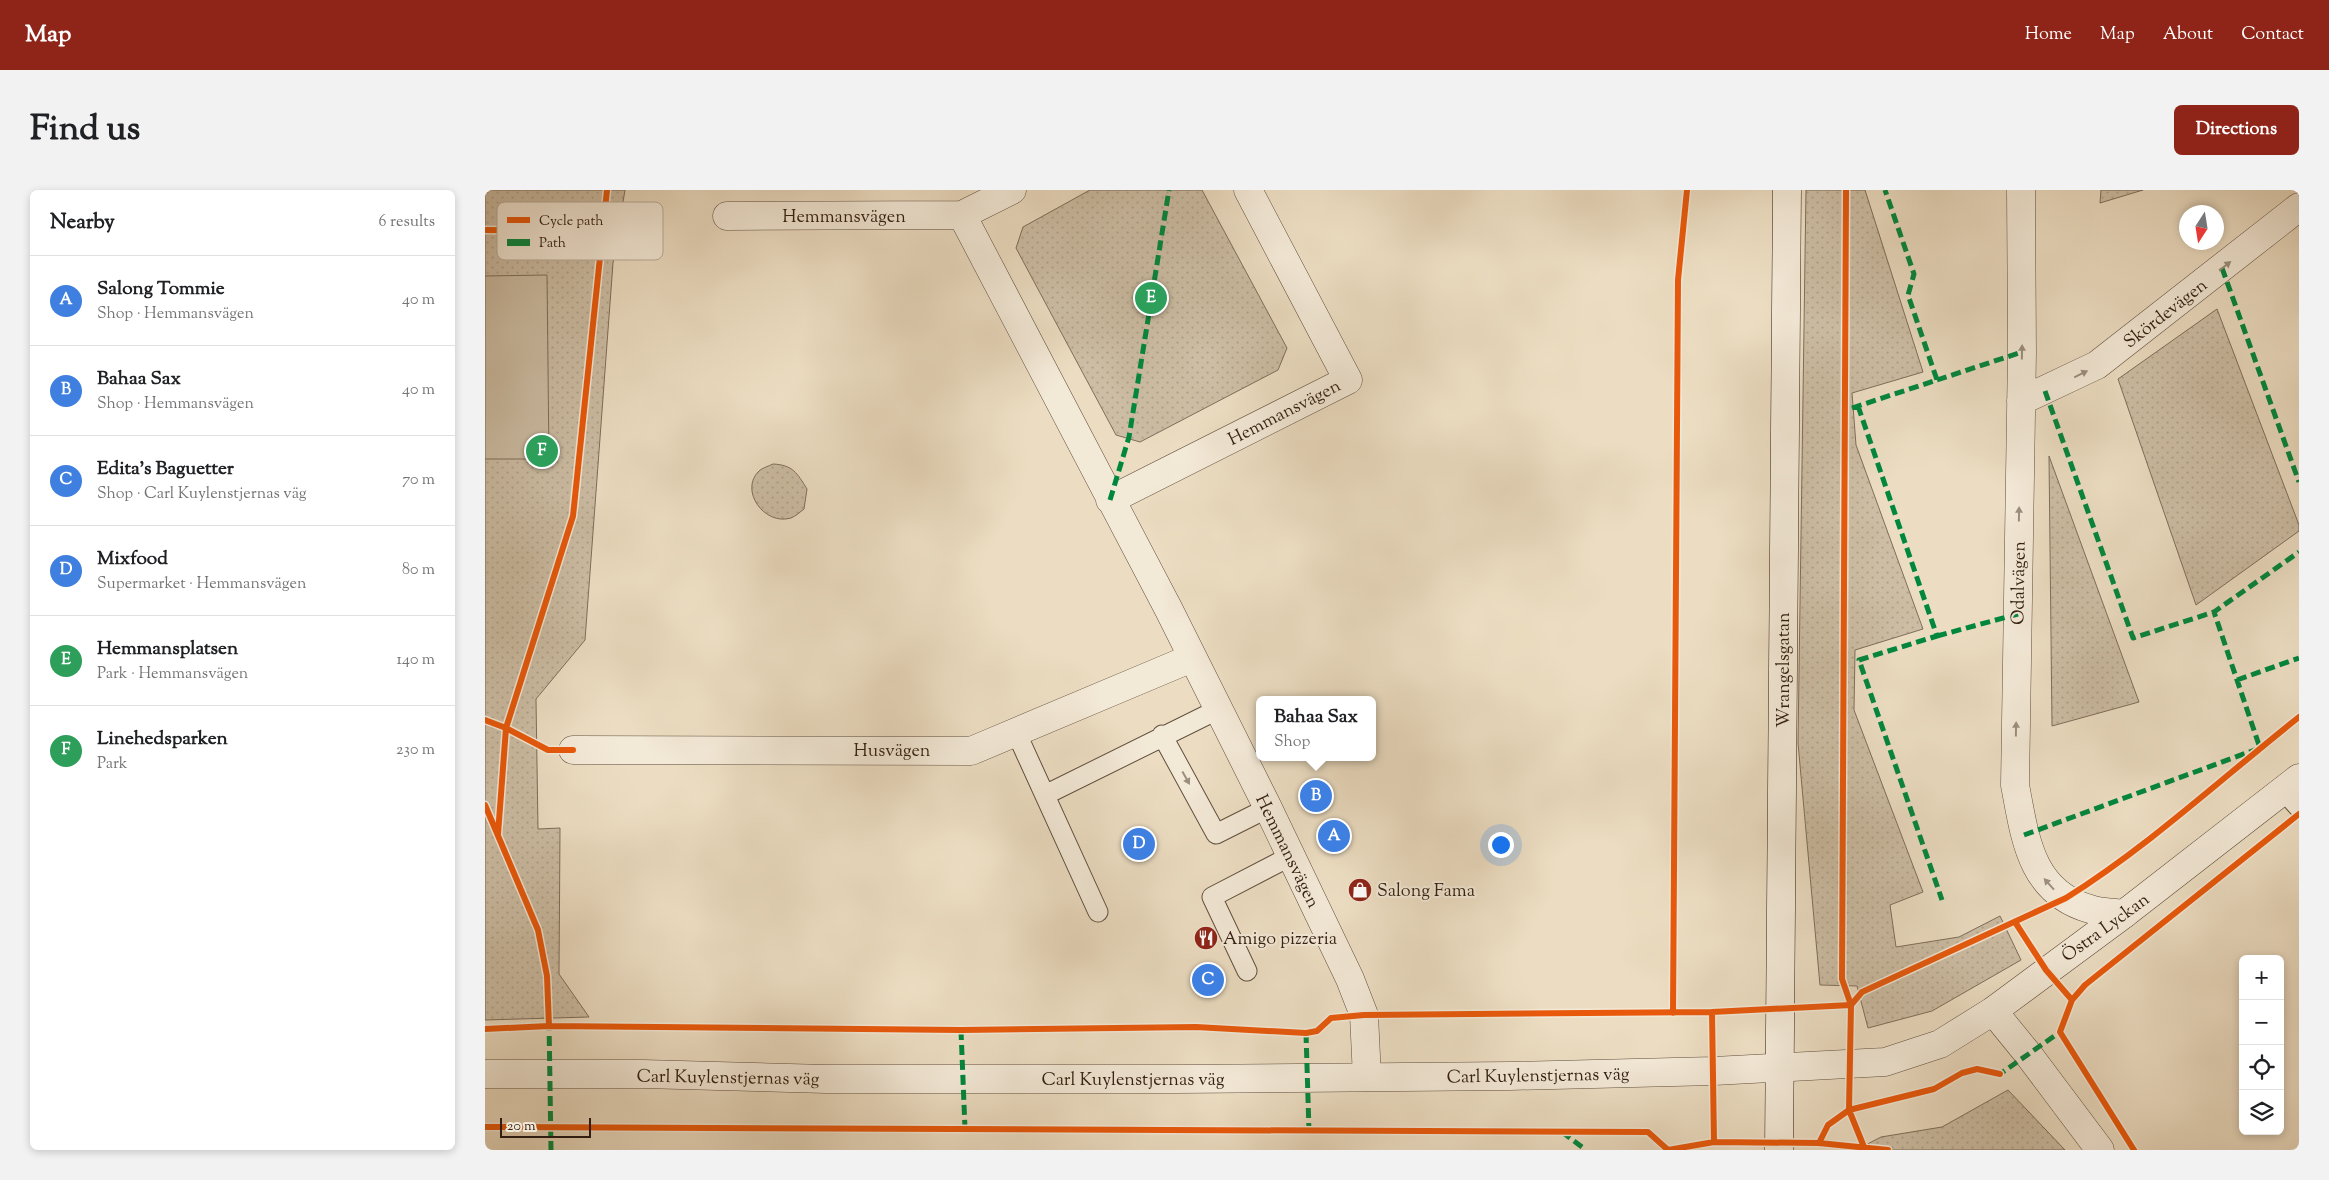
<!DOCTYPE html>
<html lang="en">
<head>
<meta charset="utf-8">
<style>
	body { margin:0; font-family:"Sorts Mill Goudy",serif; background:#f2f2f2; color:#202124 }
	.controls { position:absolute; right:15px; bottom:15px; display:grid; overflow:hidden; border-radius:8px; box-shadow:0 2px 8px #0003 }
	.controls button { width:45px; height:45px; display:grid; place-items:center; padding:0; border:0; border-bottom:1px solid #e0e0e0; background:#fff; color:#202124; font:25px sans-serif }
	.compass { position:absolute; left:1694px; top:15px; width:45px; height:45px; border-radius:50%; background:#fff; box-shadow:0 2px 8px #0003; rotate:192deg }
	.scale { position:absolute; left:15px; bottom:12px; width:91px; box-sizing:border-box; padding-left:5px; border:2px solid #321f12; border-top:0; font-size:14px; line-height:18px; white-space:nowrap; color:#321f12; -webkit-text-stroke:4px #f3e9d7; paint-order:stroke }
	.you { position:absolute; left:1015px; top:654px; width:18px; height:18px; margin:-12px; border:4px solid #fff; border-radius:50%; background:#1a73e8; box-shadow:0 0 0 8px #1a73e833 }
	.badge { display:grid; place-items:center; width:32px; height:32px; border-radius:50%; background:#8f2418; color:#fff; font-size:16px; font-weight:700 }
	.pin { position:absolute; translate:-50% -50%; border:2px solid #fff; box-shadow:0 1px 5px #0006 }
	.popup { position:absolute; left:771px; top:506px; width:120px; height:65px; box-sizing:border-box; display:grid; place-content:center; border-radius:8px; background:#fff; filter:drop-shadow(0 1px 4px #0005); font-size:16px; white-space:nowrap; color:#757577 }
	.popup b { font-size:19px; color:#202124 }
	.popup::after { content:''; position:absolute; left:50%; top:100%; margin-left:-10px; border:10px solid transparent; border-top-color:#fff }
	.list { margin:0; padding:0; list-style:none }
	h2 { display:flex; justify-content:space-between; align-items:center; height:65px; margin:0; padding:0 20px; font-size:21px }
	h2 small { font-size:16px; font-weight:400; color:#757577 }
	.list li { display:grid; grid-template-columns:32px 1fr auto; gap:15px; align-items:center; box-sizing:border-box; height:90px; padding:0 20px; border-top:1px solid #e0e0e0 }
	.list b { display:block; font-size:19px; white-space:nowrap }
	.list p { margin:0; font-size:16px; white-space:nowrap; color:#757577 }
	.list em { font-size:16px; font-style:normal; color:#757577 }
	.icon { flex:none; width:28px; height:28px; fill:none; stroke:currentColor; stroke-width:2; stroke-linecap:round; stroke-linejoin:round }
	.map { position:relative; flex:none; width:1814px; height:960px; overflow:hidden; border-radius:8px }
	header { display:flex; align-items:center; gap:30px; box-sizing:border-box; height:70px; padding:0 25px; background:#8f2418; color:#fff }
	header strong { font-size:24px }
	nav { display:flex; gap:28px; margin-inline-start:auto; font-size:18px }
	.intro { display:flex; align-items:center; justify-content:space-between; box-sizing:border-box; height:120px; padding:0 30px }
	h1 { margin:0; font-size:35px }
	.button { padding:12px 22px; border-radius:8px; background:#8f2418; color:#fff; font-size:18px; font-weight:700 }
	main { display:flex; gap:30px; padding:0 30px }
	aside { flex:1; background:#fff; border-radius:8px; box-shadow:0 2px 8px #0003 }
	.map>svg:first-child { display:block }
</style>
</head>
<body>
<header>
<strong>Map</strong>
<nav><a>Home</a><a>Map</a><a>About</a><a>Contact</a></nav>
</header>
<div class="intro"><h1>Find us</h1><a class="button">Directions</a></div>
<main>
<aside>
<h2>Nearby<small>6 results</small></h2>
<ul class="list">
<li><span class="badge" style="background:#3f7fe0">A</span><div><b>Salong Tommie</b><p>Shop · Hemmansvägen</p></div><em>40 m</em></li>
<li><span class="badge" style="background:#3f7fe0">B</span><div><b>Bahaa Sax</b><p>Shop · Hemmansvägen</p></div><em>40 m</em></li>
<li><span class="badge" style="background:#3f7fe0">C</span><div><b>Edita's Baguetter</b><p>Shop · Carl Kuylenstjernas väg</p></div><em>70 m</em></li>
<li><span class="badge" style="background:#3f7fe0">D</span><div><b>Mixfood</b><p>Supermarket · Hemmansvägen</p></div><em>80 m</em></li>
<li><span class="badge" style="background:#2e9e5b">E</span><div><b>Hemmansplatsen</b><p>Park · Hemmansvägen</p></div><em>140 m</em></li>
<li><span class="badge" style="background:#2e9e5b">F</span><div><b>Linehedsparken</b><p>Park</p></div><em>230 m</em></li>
</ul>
</aside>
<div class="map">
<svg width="1814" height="960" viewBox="0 0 1814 960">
	<defs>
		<pattern id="green-dots" width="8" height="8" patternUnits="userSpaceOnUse" patternTransform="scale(1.25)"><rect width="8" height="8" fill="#ccbda4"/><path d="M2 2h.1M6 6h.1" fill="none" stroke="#b0a28c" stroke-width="1.8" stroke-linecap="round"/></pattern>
	</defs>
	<rect width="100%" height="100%" fill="#ecddc2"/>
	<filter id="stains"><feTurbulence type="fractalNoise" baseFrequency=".004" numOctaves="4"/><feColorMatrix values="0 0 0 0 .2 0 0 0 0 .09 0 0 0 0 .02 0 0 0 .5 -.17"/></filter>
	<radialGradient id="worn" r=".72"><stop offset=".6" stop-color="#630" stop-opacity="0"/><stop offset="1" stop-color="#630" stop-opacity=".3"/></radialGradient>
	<path fill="url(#green-dots)" stroke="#7f6e5b" d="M 0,0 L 140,0 L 128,73 L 100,450 L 51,509 L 53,639 L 75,638 L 74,784 L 104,827 L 0,830 Z
		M 605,0 L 717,0 L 802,158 L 793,180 L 655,252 L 631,245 L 531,58 L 538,37 Z
		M 1321,0 L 1380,0 L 1438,182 L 1367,203 L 1371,255 L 1438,439 L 1370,460 L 1369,520 L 1438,702 L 1405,715 L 1411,757 L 1474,747 L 1515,726 L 1536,770 L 1447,821 L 1383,838 L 1372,796 L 1335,795 L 1313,553 Z
		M 1616,0 L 1658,0 L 1615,13 Z
		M 1732,119 L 1814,335 L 1814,341 L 1711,415 L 1633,189 Z
		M 1564,266 L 1654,512 L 1567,536 Z
		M 288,274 C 308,275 312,283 322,299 L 319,319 C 315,322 311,326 306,328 C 279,336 254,300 274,281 C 277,278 284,276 288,274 Z
		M 1523,900 L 1580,960 L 1371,960 L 1396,947 L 1457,937 Z"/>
	<path fill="#ccbda4" stroke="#7f6e5b" d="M 62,85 L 64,269 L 0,269 L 0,86 Z"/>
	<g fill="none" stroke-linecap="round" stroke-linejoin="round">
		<g stroke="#604e3e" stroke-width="21">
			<path id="service" d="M 531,542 L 613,722
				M 677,545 L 731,644 L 783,618
				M 1798,600 L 1814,618
				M 560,605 L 732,520
				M 762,781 L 727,707 L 806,666"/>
		</g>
		<g stroke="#604e3e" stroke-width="29">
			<path id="minor" d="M 527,0 L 477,25 L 684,420 L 783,618 L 865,789 L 879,825 L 882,887
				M 1536,0 L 1537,162 L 1530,595 C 1540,647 1545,702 1605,719 C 1615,723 1628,722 1639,724
				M 242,26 L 477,25
				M 1536,211 L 1612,175 L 1814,17
				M 625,310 L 863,190 L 763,0
				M 88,560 L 486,561 L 707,468
				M 1508,821 L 1543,864 L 1615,960"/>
		</g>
		<g stroke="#604e3e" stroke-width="29">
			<path id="tertiary" d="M 0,884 L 158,884 L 341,889 L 692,889 L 1025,886 L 1229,881 L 1400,872 L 1455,854 L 1508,821 L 1639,724 L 1814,588"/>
		</g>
		<g stroke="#321f12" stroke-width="29">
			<path id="secondary" d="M 1294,960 L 1302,0"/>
		</g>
		<use href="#service" stroke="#f3e9d7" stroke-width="19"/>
		<use href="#minor" stroke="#f3e9d7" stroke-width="28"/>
		<use href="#tertiary" stroke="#f3e9d7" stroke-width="28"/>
		<use href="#secondary" stroke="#f3e9d7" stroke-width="28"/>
		<path stroke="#00873e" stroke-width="5" stroke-dasharray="10 5" stroke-linecap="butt" d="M 1737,78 L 1814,292
			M 1452,190 L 1537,162
			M 1560,201 L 1648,448 L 1729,422 L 1814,362
			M 1373,216 L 1452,446 L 1374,470 L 1457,710
			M 1367,218 L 1452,190 L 1423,105 L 1429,84 L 1400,0
			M 625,310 L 644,247 L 684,0
			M 1452,446 L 1533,424
			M 1752,490 L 1814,468
			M 1539,645 L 1775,558 L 1729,422
			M 64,831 L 66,960
			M 476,840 L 480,939
			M 821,843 L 824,941
			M 1511,883 L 1515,884 L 1575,842
			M 1077,942 L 1101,960"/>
		<g stroke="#f3e9d7" stroke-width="9">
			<path id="cycleway" d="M 1361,0 L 1357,789 L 1366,815 L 1364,920 L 1379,957
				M 0,40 L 144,41
				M 0,530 L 21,538 L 63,560 L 88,560
				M 0,615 L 53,740 L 62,786 L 64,836
				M 13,644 L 21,538 L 88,326 L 122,0
				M 1530,732 L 1561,780 L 1587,810 L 1575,842 L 1649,960
				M 1587,810 L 1600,795 L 1814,624
				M 1227,822 L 1366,815 L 1377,802 L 1581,708 C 1664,656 1737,588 1814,527
				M 1188,823 L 1193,90 L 1202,0
				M 0,839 L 64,836 L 476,840 L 711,837 L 821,843 L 832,841 L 846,828 L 879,825 L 1227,822 L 1229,952 L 1183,960 L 1163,942 L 0,937
				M 1229,952 L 1334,953 L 1403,960
				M 1334,953 L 1343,935 L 1364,920 L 1449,899 L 1477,883 L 1492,879 L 1515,884"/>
		</g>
		<use href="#cycleway" stroke="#e8590c" stroke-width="6"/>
	</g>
	<defs><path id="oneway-solid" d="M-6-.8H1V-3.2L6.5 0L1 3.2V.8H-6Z" transform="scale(1.25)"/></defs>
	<g fill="#9c8e7e">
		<use href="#oneway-solid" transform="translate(1740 76) rotate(-38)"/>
		<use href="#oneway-solid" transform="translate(1537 162) rotate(-89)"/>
		<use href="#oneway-solid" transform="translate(1596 184) rotate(-26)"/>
		<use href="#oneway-solid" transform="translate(1534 324) rotate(-89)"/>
		<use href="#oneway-solid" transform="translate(1531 539) rotate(-89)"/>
		<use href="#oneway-solid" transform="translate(701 588) rotate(61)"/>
		<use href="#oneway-solid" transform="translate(1564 694) rotate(-132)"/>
	</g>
	<defs>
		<g id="shop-disc" transform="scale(1.25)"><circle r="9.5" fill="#8f2418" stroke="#f3e9d7"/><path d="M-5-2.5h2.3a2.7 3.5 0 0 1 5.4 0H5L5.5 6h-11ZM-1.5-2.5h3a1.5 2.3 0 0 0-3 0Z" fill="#fff"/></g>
		<g id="restaurant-disc" transform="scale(1.25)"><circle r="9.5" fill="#8f2418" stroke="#f3e9d7"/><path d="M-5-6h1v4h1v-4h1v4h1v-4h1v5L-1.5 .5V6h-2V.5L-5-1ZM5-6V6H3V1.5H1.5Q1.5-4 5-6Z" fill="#fff"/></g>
	</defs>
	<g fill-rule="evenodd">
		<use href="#shop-disc" x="875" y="700"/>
		<use href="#restaurant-disc" x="721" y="748"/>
	</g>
	<g text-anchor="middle" stroke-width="4" stroke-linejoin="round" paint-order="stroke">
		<g font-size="18" fill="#321f12" stroke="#f3e9d7">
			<text x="359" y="32">Hemmansvägen</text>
			<text transform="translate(1680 123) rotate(-38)" y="6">Skördevägen</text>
			<text transform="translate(799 222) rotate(-27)" y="6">Hemmansvägen</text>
			<text transform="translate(1533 393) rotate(-89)" y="6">Odalvägen</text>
			<text transform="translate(1298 480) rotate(-90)" y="6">Wrangelsgatan</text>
			<text x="407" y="566">Husvägen</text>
			<text transform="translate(803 661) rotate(64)" y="6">Hemmansvägen</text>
			<text transform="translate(1620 737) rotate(-36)" y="6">Östra Lyckan</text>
			<text transform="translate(1053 885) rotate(-1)" y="6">Carl Kuylenstjernas väg</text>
			<text transform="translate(243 887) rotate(1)" y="6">Carl Kuylenstjernas väg</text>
			<text x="648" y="895">Carl Kuylenstjernas väg</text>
		</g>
		<g font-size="18" fill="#321f12" stroke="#f3e9d7" text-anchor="start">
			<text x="892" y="706">Salong Fama</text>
			<text x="738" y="754">Amigo pizzeria</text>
		</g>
	</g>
	<rect x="12" y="12" width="166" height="58" rx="8" fill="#f3e9d7" stroke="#b9ac9c" stroke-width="1"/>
	<rect x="22" y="27" width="23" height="6" fill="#e8590c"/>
	<rect x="22" y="49" width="23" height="7" fill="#00873e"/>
	<g font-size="14" fill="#321f12">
		<text x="54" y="35">Cycle path</text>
		<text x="54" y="57">Path</text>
	</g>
	<rect width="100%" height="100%" filter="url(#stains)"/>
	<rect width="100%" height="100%" fill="url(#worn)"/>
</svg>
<div class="controls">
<button>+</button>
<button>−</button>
<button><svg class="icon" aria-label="locate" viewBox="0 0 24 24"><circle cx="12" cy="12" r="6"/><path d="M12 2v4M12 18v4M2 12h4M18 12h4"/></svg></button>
<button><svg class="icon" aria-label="layers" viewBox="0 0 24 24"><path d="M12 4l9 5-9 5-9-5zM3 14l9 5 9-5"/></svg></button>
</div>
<svg class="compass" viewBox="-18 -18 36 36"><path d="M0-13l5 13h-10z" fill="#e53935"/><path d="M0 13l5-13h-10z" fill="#757577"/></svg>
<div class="scale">20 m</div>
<div class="you"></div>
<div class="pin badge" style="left:849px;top:646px;background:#3f7fe0">A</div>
<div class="pin badge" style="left:831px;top:606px;background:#3f7fe0">B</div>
<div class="popup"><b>Bahaa Sax</b>Shop</div>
<div class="pin badge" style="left:723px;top:790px;background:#3f7fe0">C</div>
<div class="pin badge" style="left:654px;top:654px;background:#3f7fe0">D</div>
<div class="pin badge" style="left:666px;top:108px;background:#2e9e5b">E</div>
<div class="pin badge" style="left:57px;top:261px;background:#2e9e5b">F</div>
</div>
</main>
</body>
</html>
